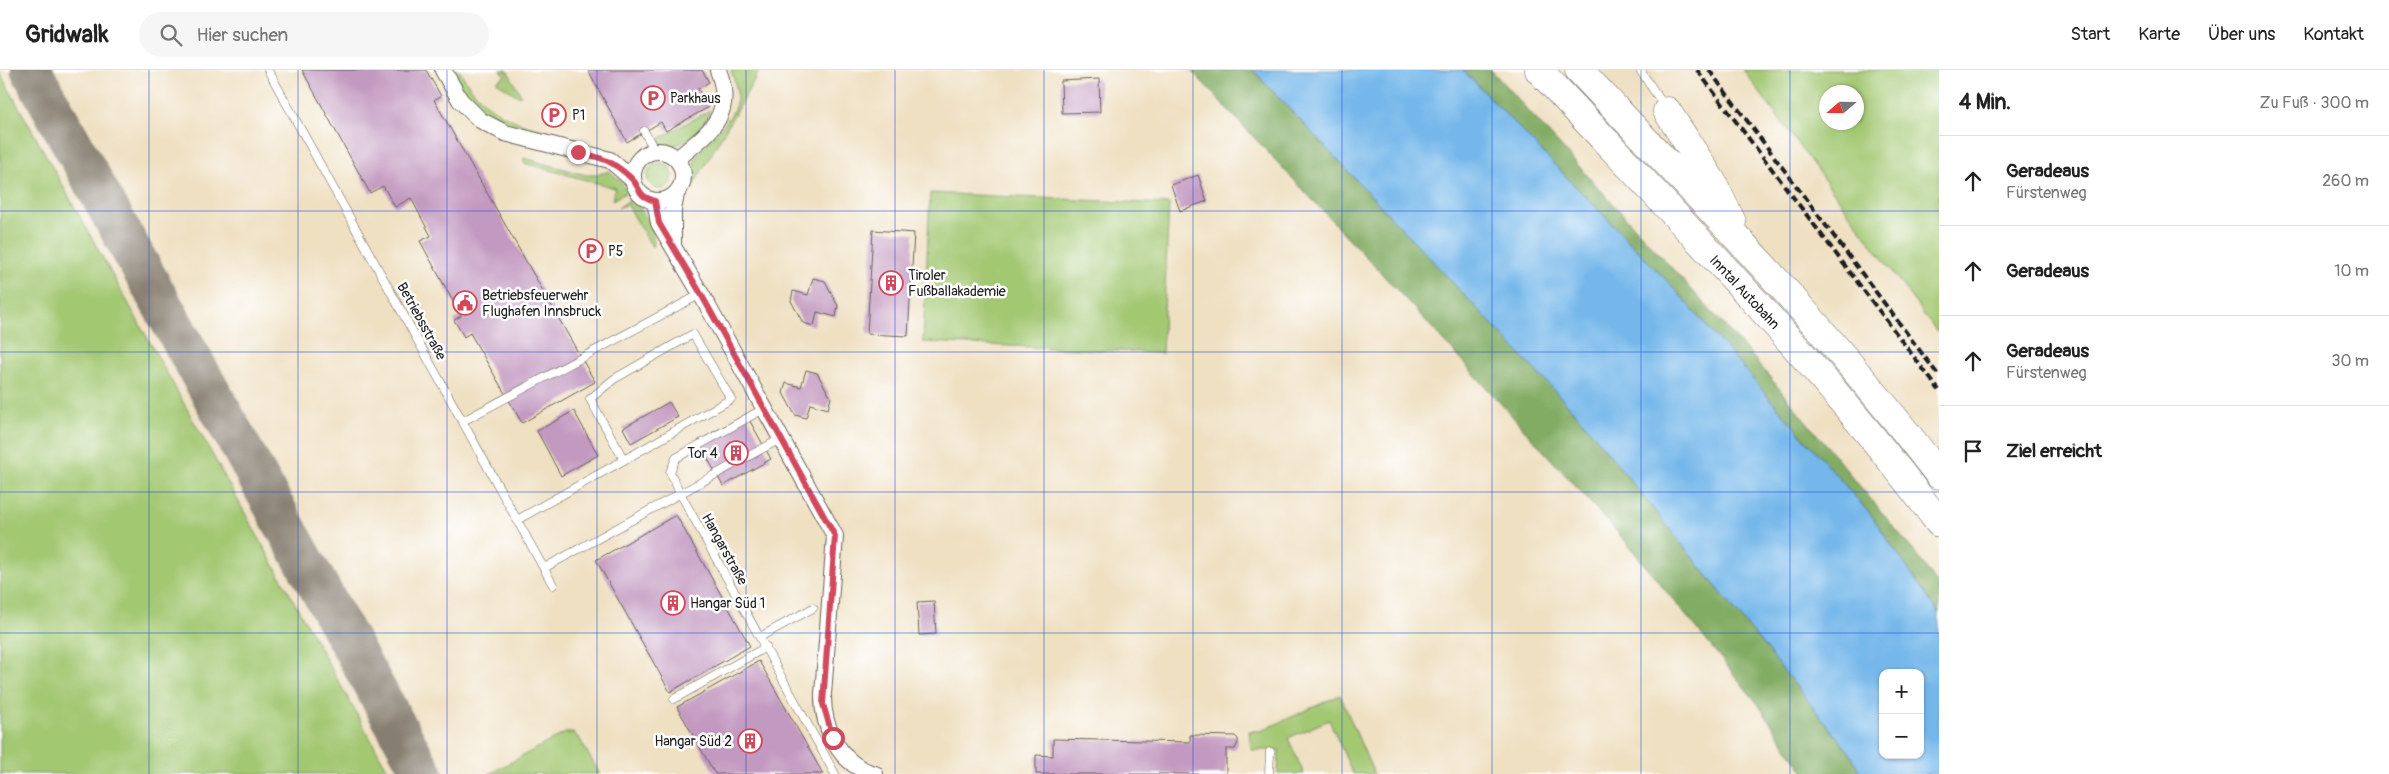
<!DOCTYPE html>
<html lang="de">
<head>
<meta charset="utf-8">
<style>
	body { margin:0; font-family:Pangolin,sans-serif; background:#f6f6f6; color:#222 }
	.controls { position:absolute; right:15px; bottom:15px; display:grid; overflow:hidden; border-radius:10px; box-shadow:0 1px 4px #0004 }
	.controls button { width:45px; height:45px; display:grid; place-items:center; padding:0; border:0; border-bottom:1px solid #e0e0e0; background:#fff; color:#222; font:25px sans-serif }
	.compass { position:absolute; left:1819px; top:15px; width:45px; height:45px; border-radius:50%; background:#fff; box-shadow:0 1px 4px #0004; rotate:250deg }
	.stop { position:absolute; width:15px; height:15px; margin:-11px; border:4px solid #d1495b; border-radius:50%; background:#fff }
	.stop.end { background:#d1495b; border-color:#fff; box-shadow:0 1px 5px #0008 }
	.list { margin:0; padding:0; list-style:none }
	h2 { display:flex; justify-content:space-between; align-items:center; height:65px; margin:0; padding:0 20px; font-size:21px }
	h2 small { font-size:16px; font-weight:400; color:#767676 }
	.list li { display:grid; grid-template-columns:32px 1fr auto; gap:15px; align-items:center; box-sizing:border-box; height:90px; padding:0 20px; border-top:1px solid #e0e0e0 }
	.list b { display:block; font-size:19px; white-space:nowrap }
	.list p { margin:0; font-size:16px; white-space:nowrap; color:#767676 }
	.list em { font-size:16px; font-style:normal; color:#767676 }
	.icon { flex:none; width:28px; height:28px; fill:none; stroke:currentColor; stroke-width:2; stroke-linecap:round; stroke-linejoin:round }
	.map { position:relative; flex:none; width:1939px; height:704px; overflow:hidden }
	header { display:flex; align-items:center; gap:30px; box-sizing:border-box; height:70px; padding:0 25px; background:#fff; border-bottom:1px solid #e0e0e0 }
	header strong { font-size:24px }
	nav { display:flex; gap:28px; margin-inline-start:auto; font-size:18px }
	.search { width:350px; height:45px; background:#f6f6f6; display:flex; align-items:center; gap:12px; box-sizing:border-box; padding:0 18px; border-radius:28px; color:#767676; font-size:19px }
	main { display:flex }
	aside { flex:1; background:#fff }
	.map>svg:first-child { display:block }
</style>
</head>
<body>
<header>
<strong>Gridwalk</strong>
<div class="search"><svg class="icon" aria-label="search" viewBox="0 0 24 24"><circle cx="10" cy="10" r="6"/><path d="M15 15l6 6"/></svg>Hier suchen</div>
<nav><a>Start</a><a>Karte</a><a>Über uns</a><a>Kontakt</a></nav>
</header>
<main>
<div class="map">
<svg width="1939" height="704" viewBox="0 0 1939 704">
	<rect width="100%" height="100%" fill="#fff"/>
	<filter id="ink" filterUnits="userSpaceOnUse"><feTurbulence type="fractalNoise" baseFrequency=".02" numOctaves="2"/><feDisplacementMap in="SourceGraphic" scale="10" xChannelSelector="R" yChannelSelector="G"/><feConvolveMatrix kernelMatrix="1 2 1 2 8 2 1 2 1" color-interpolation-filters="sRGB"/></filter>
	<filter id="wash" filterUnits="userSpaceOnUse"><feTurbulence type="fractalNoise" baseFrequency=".0096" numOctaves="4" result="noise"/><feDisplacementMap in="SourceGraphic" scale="20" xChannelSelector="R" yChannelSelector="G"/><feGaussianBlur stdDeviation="1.12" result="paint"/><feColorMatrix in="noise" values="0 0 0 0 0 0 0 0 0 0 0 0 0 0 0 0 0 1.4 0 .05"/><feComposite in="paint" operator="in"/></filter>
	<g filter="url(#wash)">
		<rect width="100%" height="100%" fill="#efe0c2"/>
		<path fill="#a3c872" stroke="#607247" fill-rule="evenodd" d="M 452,0 L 459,0 C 488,51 525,55 578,69 L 576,76 C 540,65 497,59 471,30 C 463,21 458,10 452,0 Z
			M 501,0 L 507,0 L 521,25 L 518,26 L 498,13 L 497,11 L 505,6 Z
			M 731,0 L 760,0 L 694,114 C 683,78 731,62 737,30 C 738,20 734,10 731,0 Z
			M 1743,0 L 1939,0 L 1939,259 L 1936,261 ZM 1826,22 L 1856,22 L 1856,52 L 1826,52 Z
			M 0,3 L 390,704 L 0,704 Z
			M 710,40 C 705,57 679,85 660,73 L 660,68 Z
			M 524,88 L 586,105 L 597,105 L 609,101 L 621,112 L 627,122 L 612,130 L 615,118 L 524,93 Z
			M647 106a13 13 0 1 1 26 0a13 13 0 1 1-26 0Z
			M 930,123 L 1169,134 L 1162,283 L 923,272 Z
			M 630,130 C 645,141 654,156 654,175 L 652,177 L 627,134 L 618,138 Z
			M 1340,625 L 1374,704 L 1353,704 L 1329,650 L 1288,668 L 1304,704 L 1278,704 L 1279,680 L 1251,680 L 1249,661 L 1261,661 Z
			M 565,663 L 573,663 L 579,668 L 600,704 L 489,704 Z"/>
		<path fill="#82ac64" stroke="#4f6440" d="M 1191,0 L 1253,0 L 1581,349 L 1850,683 L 1861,704 L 1805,704 L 1758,634 L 1626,472 L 1426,251 Z
			M 1463,0 L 1491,0 L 1753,287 L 1916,484 L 1939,516 L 1939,544 L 1871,445 L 1670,214 Z"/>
		<path fill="#75b7ea" stroke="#486a83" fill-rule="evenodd" d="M 1253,0 L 1463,0 L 1670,214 L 1871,445 L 1939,544 L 1939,704 L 1861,704 L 1850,683 L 1581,349 ZM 1883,603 L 1920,603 L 1920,685 L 1883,685 Z"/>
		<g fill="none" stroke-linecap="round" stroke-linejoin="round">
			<path stroke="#867e6f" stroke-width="41" d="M 31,0 L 423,704"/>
		</g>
		<g id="blocks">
			<path fill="#c299c0" d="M 302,0 L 426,0 L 441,26 L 434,30 L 595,312 L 522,353 L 470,263 L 464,267 L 454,250 L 461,246 L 420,171 L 431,166 L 411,128 L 395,137 L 383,116 L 370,123 Z
				M 588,0 L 702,0 L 709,12 L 698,19 L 709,37 L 666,61 L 661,52 L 627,72 Z
				M 1099,9 L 1100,42 L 1062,43 L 1061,11 Z
				M 1198,105 L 1207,131 L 1180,141 L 1171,115 Z
				M 873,160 L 914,163 L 908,266 L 867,264 Z
				M 813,208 L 825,211 L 838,236 L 836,247 L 817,242 L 814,256 L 803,253 L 791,231 L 793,221 L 808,225 Z
				M 806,300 L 817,303 L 831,328 L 828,339 L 810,334 L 806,348 L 795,345 L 783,323 L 786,313 L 801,317 Z
				M 669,332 L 678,347 L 631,373 L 623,358 Z
				M 574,341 L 598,385 L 561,406 L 537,361 Z
				M 746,344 L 771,389 L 723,416 L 698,371 Z
				M 676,445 L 750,576 L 670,622 L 596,490 Z
				M 934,531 L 936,564 L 919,565 L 917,532 Z
				M 759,591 L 823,704 L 715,704 L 677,637 Z
				M 1190,665 L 1235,666 L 1238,669 L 1238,673 L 1235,679 L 1226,679 L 1226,704 L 1036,704 L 1036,685 L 1053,686 L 1053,669 L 1190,672 Z"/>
		</g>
	</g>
	<g filter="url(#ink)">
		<use href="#blocks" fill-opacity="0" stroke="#666156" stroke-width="1"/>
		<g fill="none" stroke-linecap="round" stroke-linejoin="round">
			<g stroke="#666156" stroke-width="9">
				<path id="lane" d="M 268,0 L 553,515
					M 1640,0 L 1665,37
					M 644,61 L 655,81
					M 765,338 L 676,388 L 670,402 L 680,423 L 835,704
					M 463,351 L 701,224
					M 517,450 L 624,390 L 590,329 L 614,309 L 693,264 L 731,329 L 624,390
					M 544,498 L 782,368
					M 760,567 L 813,538
					M 674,629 L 766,577
					M 1269,704 L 1270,682"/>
			</g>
			<g stroke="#666156" stroke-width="18">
				<path id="street" d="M 443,0 L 460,30 L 480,50 L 505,63 L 610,90 L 633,110
					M633 106a25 25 0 1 1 50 0a25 25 0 1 1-50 0Z
					M 677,89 C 708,63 736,46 718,0
					M 655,131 L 659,153 L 701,224 L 835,466 L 823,624 C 822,657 840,696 875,704
					M 673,174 L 673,140 L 676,124"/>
			</g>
			<g stroke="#666156" stroke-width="29">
				<path id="highway" d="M 1539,0 C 1676,147 1819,291 1939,453
					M 1579,0 C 1703,131 1830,261 1939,405
					M 1667,41 L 1712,111 L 1732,152"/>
			</g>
			<use href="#lane" stroke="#fff" stroke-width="8"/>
			<use href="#street" stroke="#fff" stroke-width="16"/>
			<use href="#highway" stroke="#fff" stroke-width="28"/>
			<path stroke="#1c1c1c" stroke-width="4" stroke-dasharray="8 4" stroke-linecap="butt" d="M 1697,0 L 1939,320
				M 1709,0 L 1939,306"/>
		</g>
	</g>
	<g fill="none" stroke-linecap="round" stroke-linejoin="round" filter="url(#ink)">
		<path stroke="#d1495b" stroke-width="6" d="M 578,82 C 602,88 612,90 631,108 C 642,118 635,125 655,131 L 659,153 L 701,224 L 835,466 L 823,634 L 833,668"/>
	</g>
	<path fill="none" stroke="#1d4ed8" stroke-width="1" stroke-opacity="0.55" d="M 149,0 L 149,704M 298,0 L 298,704M 447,0 L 447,704M 597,0 L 597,704M 746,0 L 746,704M 895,0 L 895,704M 1044,0 L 1044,704M 1193,0 L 1193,704M 1342,0 L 1342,704M 1492,0 L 1492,704M 1641,0 L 1641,704M 1790,0 L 1790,704M 0,141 L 1939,141M 0,282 L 1939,282M 0,422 L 1939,422M 0,563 L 1939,563"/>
	<defs>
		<g id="parking-ring" transform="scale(1.25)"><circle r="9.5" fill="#fff" stroke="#d1495b" stroke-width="1.5"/><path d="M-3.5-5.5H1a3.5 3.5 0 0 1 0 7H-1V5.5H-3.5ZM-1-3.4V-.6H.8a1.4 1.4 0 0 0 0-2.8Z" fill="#d1495b"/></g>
		<g id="building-ring" transform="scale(1.25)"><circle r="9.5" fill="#fff" stroke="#d1495b" stroke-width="1.5"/><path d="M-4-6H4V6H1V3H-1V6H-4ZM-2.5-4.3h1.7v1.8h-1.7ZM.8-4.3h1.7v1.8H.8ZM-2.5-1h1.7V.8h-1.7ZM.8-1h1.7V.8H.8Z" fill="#d1495b"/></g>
		<g id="civic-ring" transform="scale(1.25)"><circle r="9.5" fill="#fff" stroke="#d1495b" stroke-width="1.5"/><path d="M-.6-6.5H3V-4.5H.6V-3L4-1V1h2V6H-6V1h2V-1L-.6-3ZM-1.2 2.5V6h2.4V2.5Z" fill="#d1495b"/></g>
	</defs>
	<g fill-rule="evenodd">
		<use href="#parking-ring" x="653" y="28"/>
		<use href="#parking-ring" x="554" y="45"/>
		<use href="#parking-ring" x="591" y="181"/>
		<use href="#building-ring" x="891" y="213"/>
		<use href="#civic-ring" x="465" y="233"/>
		<use href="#building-ring" x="736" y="383"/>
		<use href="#building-ring" x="673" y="533"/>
		<use href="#building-ring" x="750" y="671"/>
	</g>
	<g text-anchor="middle" stroke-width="5" stroke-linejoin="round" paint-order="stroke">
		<g font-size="14" fill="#1c1c1c" stroke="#fff" text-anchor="start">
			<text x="670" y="33">Parkhaus</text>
			<text x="572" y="50">P1</text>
			<text x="608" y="186">P5</text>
			<text x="908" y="210">Tiroler<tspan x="908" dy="16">Fußballakademie</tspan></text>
			<text x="482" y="230">Betriebsfeuerwehr<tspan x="482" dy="16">Flughafen Innsbruck</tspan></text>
			<text x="718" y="388" text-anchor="end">Tor 4</text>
			<text x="690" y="538">Hangar Süd 1</text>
			<text x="732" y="676" text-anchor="end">Hangar Süd 2</text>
		</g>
		<g font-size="14" fill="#1c1c1c" stroke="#fff">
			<text transform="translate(1745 222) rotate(47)" y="5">Inntal Autobahn</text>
			<text transform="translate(422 251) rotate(61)" y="5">Betriebsstraße</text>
			<text transform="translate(725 479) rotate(61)" y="5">Hangarstraße</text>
		</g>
	</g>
</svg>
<div class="controls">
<button>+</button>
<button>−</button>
</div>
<svg class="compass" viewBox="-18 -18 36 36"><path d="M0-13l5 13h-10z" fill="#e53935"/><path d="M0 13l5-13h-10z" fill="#767676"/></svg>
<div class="stop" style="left:833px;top:668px"></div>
<div class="stop end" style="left:578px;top:82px"></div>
</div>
<aside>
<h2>4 Min.<small>Zu Fuß · 300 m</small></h2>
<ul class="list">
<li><svg class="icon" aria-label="ahead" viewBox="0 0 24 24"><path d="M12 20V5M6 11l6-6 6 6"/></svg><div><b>Geradeaus</b><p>Fürstenweg</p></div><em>260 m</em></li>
<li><svg class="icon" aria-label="ahead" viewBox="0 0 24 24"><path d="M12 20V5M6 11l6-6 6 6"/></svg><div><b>Geradeaus</b></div><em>10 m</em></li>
<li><svg class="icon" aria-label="ahead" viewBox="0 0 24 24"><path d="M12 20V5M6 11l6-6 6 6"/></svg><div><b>Geradeaus</b><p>Fürstenweg</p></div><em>30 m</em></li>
<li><svg class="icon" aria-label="arrive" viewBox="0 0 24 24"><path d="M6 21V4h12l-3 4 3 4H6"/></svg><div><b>Ziel erreicht</b></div></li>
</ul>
</aside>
</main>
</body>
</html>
